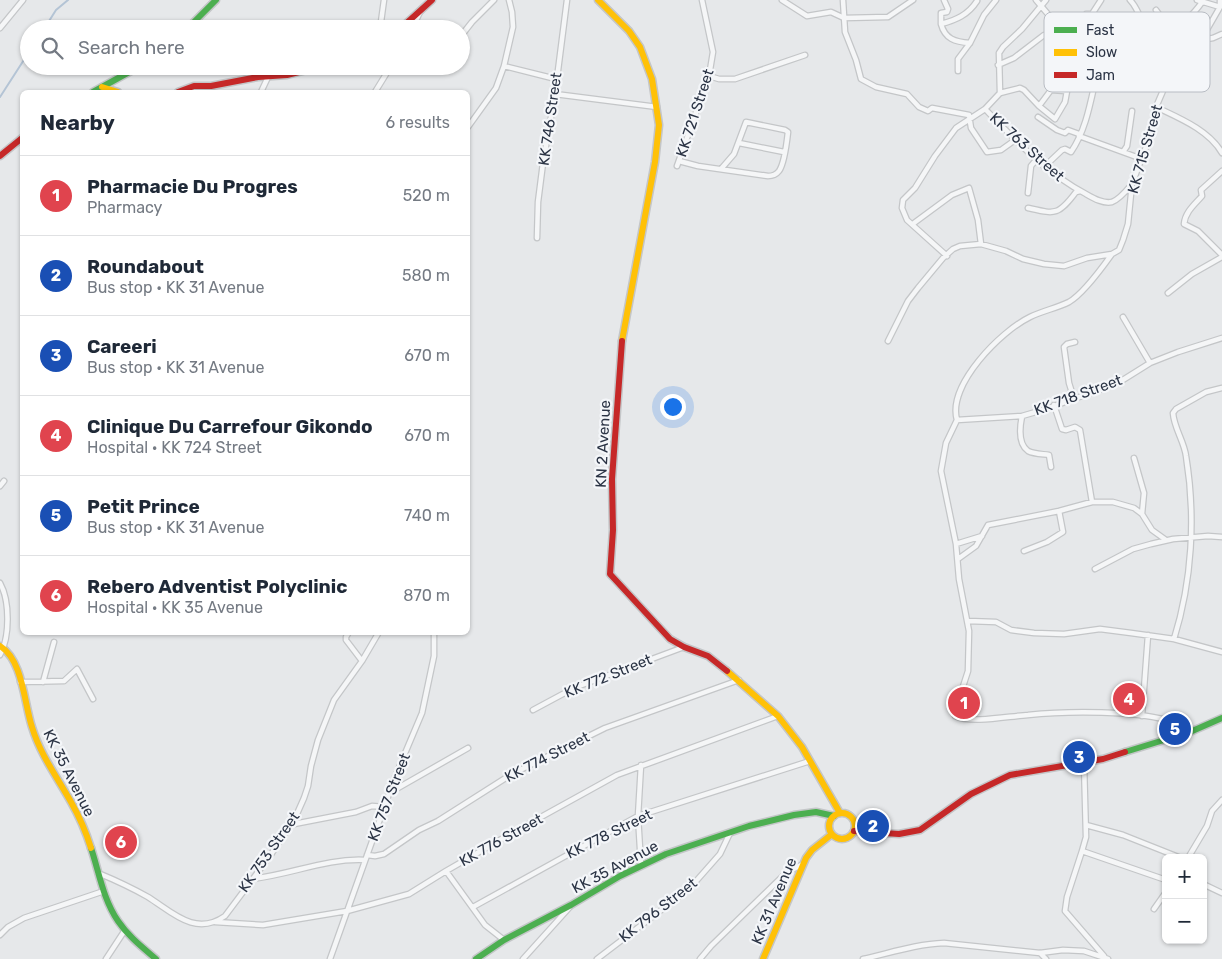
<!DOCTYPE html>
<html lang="en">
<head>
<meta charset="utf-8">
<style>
	body { margin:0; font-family:Rubik,sans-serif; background:#f2f2f3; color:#1f2937 }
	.controls { position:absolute; right:15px; bottom:15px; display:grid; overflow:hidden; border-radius:8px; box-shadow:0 1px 4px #0004 }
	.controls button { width:45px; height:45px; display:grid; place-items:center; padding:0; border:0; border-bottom:1px solid #e0e1e3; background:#fff; color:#1f2937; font:25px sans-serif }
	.you { position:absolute; left:672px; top:406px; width:18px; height:18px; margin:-12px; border:4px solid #fff; border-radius:50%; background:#1a73e8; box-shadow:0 0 0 8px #1a73e833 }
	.badge { display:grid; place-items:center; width:32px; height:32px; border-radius:50%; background:#b45309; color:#fff; font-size:16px; font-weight:700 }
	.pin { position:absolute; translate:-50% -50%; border:2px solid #fff; box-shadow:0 1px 5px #0006 }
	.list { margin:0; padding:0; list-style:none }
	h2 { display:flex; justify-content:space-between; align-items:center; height:65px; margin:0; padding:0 20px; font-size:21px }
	h2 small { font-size:16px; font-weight:400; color:#747a83 }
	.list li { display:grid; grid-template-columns:32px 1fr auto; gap:15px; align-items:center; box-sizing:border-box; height:80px; padding:0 20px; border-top:1px solid #e0e1e3 }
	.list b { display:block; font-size:19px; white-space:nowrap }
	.list p { margin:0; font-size:16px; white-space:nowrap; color:#747a83 }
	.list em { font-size:16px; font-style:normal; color:#747a83 }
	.icon { flex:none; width:28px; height:28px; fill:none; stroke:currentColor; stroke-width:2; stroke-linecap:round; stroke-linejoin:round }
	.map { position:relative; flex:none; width:1222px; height:959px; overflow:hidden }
	.search { position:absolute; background:#fff; box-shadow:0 1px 4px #0004; left:20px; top:20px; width:450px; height:55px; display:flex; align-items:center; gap:12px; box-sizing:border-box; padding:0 18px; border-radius:28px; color:#747a83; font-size:19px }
	.panel { position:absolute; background:#fff; box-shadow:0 1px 4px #0004; left:20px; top:90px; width:450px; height:545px; border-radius:8px }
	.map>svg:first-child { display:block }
</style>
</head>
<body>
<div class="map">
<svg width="1222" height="959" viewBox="0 0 1222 959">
	<rect width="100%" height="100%" fill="#e6e8ea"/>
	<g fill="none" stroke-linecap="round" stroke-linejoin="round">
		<path stroke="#b4c4d5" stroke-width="2" d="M 44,29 L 56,10 L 68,0
			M 0,97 L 29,52"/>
		<g stroke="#c4c6c8" stroke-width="7">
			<path id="street" d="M 782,0 L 807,16 L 831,12 L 844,18 L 888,17 L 913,0
				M 843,0 L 845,32 L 856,60 L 861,79 L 876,87 L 907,94 L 919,107 L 928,111 L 932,108 L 969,115 L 971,128 L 987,152 L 1001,150 L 1015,140
				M 1036,0 L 1058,26 L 1074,30 L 1086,14 L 1092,14 L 1101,0
				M 1046,0 L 1022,29 L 1003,47 L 999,53 L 1000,93 L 985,109 C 1016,141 1046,173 1086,194 C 1093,198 1103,204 1112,202 C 1120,199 1127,190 1132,184
				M 1130,0 C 1140,10 1143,28 1152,41
				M 1197,0 L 1220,7
				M 1156,10 L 1169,28 L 1174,41
				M 941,24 L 941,13 L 947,12 L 948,9 L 944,0
				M 0,28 L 23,0
				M 1169,28 C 1186,22 1192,16 1203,1
				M 380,29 L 384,0
				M 412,29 L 420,12
				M 461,36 L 472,22 L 494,0
				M 1083,39 L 1112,62
				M 1201,40 L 1213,38 L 1222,34
				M 970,43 C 955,42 945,39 941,24 C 956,20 968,15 977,1
				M 998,65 L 1014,58 L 1044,35 L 1046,35 L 1056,24
				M 504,66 L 556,79
				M 958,71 L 958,59 L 970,43 L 984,15 L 996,0
				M 709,76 L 719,79 L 735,79 L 805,55
				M 261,92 L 268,77
				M 375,92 L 391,66
				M 1000,93 L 1020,88 L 1024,90 L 1039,106 L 1055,119 L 1065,102 L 1067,91
				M 555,94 L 657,107
				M 1039,106 L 1051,90 L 1065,91 L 1072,86 L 1094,87 L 1098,85 C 1120,47 1127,36 1174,41 L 1185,51
				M 1156,107 C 1179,118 1209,130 1222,153
				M 1038,117 L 1057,130 L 1065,133 L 1068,130 L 1079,134
				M 468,127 L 496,88 L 504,66 L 513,27 L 512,12 L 509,0
				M 1079,136 L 1142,159
				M 739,143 L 784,152
				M 1123,152 L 1127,146 L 1132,111
				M 679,161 L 698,166 L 768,176 C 772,176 776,175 779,171 C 784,164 787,141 788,132 L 785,130 L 746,122 L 734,154 L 721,169
				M 677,166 L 709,76 L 713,52 L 702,0
				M 1044,167 L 1062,150 L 1065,149 L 1071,152 C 1084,133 1089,110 1094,87
				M 1222,171 L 1201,190 L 1202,196 C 1195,204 1185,212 1184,224 L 1198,231 L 1222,255
				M 1028,193 L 1031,166 L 1036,160
				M 1028,208 C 1055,214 1058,216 1076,192 L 1080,191
				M 914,223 L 952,195 L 969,188 L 978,220 L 981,244
				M 537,238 L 538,202 L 543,163 L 555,94 L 567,0
				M 947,256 L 907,220 L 902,208 L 903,200 L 915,188 L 935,156 L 956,128 L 985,109
				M 1168,293 L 1192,274 L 1222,257
				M 1123,317 L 1150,363
				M 888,341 L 908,301 L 918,288 L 943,258 L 953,249 L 960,246 L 981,244 L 1006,251 L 1023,259 L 1044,264 L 1064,266 L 1087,258 L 1112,254
				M 1074,399 L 1069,383 L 1064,347 L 1067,344 L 1075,342
				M 1054,405 L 1062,429 L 1066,430 L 1075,427 L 1080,430 L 1092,502
				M 1022,416 C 1020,426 1018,444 1028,451 C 1034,454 1042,454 1049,455 L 1051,467
				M 957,420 L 946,443 L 941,471 L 956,544 L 959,579 L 969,631 L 968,671 L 957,705 L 955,716 C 972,724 1009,716 1028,715 C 1065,711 1139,710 1173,722 C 1179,724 1185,729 1190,732
				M 957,420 C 947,385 1001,331 1030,317 C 1042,311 1057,308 1069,302 C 1083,294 1102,268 1112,254 L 1119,250 L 1123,240 L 1128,224 L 1132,184 L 1149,139 L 1156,107 L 1177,58 L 1201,40 L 1220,7 L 1220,0
				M 957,420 L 1022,416 L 1046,409 L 1118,383 L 1150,363 L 1178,352 L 1222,338
				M 1134,458 L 1144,493 L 1142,514
				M 0,486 L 4,481
				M 956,544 L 982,536
				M 1024,551 L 1047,542 L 1063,532 L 1059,511
				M 958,559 L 976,546 L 988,525 L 1059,511 L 1092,502 L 1113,502 L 1134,508 L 1142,514 L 1152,530 L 1166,540
				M 1095,569 L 1133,549 L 1151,544 L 1173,539 L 1208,536 L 1222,537
				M 0,583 C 10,601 10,637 0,655
				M 968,621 L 996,622 L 1011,630 L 1034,633 L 1064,634 L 1100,629 L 1131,633 L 1174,639 L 1222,652
				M 349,632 L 346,637 L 346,640 L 362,661
				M 1174,639 C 1192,581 1196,517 1186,456 C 1184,441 1174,428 1173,413 L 1176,409 L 1206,392 L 1222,388
				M 20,682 L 64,681 L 77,669 L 93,699
				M 43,682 L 54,642
				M 533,710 L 574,688 L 684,647
				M 1142,716 L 1148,635
				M 1084,763 L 1086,837 L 1082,851 L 1166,880
				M 391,792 L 468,748
				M 289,825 L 356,812 L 372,806 L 385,807
				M 1086,825 L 1123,835 L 1181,858
				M 1082,851 L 1067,897 L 1065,911 L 1104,956
				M 367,855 L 375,856 L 384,854 L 419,830 L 438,821 L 512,774 L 605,728 L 739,680
				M 1188,858 L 1207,826 L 1212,811 L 1222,800
				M 641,865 L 638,816 L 641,765
				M 446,871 L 485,925 L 504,940
				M 98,873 C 115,880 132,888 148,897 C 172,912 195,937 225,916 L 270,856 L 296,816 L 304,798 L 308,786 L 311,766 L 318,740 L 334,700 L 362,661 L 379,632
				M 251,879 C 290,875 326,858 365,860
				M 1203,884 L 1222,893
				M 473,907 L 638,816 L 810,761
				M 1154,909 L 1166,892
				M 215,922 L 263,925 L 347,911 L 409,894 L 446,871 L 512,833 L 617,775 L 778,716
				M 0,935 L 8,927 L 24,918 L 104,891
				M 1040,953 L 1046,959
				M 106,959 L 125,930
				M 330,959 L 395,777 L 422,713 L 434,656 L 434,632
				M 523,959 L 569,908
				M 597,959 L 690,888 L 720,854 L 730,833
				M 700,959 L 711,946 L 786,873 L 803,864
				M 863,959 C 890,953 916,944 944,943 L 1040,953 L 1063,950 L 1084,951 L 1108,959"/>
		</g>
		<g stroke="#c4c6c8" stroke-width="9">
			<path id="fast" d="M 187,29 L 216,0
				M 93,92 L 140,66
				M 1125,752 L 1190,732 L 1222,718
				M 91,848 C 99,872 103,899 118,921 C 128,936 142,947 156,959
				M 476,959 L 504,940 L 571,905 L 620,876 L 666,854 L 749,826 L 794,815 L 816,812 L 834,816"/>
		</g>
		<g stroke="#c4c6c8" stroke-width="9">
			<path id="slow" d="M 598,0 L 629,31 L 640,47 L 652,79 L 659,125 L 655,162 L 622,341
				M 102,87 L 118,92
				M 0,646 C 23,660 24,703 32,727 C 40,754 57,777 71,802 C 79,816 86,832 91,848
				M 727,671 L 778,716 L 802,747 L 840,813
				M829 826a13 13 0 1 1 26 0a13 13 0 1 1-26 0Z
				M 763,959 L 806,858 L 812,850 L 832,834"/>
		</g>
		<g stroke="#c4c6c8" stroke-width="9">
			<path id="jam" d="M 400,29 L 432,0
				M 178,92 L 194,86 L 211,86 L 258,77 L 287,75 L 323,66
				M 0,156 L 22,138
				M 622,341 L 612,479 L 613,530 L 610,574 L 670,639 L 684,647 L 708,656 L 727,671
				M 854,831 L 899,834 L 920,830 L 971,794 L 1010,775 L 1103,759 L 1125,752"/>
		</g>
		<use href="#street" stroke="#f5f6f7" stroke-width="4.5"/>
		<use href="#fast" stroke="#4caf50" stroke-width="6"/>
		<use href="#slow" stroke="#ffc107" stroke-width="6"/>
		<use href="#jam" stroke="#c62828" stroke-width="6"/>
	</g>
	<g text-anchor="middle" stroke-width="4.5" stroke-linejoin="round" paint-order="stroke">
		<g font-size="15" fill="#2b3445" stroke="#f4f6f9">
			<text transform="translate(695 113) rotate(-72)" y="5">KK 721 Street</text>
			<text transform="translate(550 119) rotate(-82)" y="5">KK 746 Street</text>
			<text transform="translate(1027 147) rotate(42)" y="5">KK 763 Street</text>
			<text transform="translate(1145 149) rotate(-74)" y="5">KK 715 Street</text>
			<text transform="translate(1078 395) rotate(-20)" y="5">KK 718 Street</text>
			<text transform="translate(603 444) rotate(-87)" y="5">KN 2 Avenue</text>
			<text transform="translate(608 676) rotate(-22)" y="5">KK 772 Street</text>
			<text transform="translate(547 757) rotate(-27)" y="5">KK 774 Street</text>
			<text transform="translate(69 773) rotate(63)" y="5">KK 35 Avenue</text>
			<text transform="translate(389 797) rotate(-69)" y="5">KK 757 Street</text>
			<text transform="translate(609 834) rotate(-26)" y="5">KK 778 Street</text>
			<text transform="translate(501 840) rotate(-29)" y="5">KK 776 Street</text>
			<text transform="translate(269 852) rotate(-55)" y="5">KK 753 Street</text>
			<text transform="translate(615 867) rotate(-28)" y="5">KK 35 Avenue</text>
			<text transform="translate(774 901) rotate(-67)" y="5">KK 31 Avenue</text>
			<text transform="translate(658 910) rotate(-38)" y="5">KK 796 Street</text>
		</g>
	</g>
	<rect x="1044" y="12" width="166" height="80" rx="8" fill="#f4f6f9" stroke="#b8bcc3" stroke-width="1"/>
	<rect x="1054" y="27" width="23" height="6" fill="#4caf50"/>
	<rect x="1054" y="49" width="23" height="7" fill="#ffc107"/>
	<rect x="1054" y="72" width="23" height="6" fill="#c62828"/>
	<g font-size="14" fill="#2b3445">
		<text x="1086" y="35">Fast</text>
		<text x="1086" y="57">Slow</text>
		<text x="1086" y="80">Jam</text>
	</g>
</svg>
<div class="controls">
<button>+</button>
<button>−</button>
</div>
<div class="you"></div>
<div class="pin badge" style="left:964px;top:703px;background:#e0444e">1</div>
<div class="pin badge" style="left:873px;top:826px;background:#1a4fb4">2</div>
<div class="pin badge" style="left:1079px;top:757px;background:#1a4fb4">3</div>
<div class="pin badge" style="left:1129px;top:699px;background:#e0444e">4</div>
<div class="pin badge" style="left:1175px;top:729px;background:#1a4fb4">5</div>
<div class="pin badge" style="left:121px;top:842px;background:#e0444e">6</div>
<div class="search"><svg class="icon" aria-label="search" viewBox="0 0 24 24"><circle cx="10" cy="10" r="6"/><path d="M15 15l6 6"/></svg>Search here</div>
<section class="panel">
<h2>Nearby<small>6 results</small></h2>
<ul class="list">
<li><span class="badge" style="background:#e0444e">1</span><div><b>Pharmacie Du Progres</b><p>Pharmacy</p></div><em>520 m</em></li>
<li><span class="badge" style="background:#1a4fb4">2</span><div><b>Roundabout</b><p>Bus stop · KK 31 Avenue</p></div><em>580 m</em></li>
<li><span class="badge" style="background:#1a4fb4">3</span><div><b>Careeri</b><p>Bus stop · KK 31 Avenue</p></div><em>670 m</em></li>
<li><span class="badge" style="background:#e0444e">4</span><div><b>Clinique Du Carrefour Gikondo</b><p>Hospital · KK 724 Street</p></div><em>670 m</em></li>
<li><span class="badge" style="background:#1a4fb4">5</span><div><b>Petit Prince</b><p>Bus stop · KK 31 Avenue</p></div><em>740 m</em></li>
<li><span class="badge" style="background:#e0444e">6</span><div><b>Rebero Adventist Polyclinic</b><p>Hospital · KK 35 Avenue</p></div><em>870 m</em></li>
</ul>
</section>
</div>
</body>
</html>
